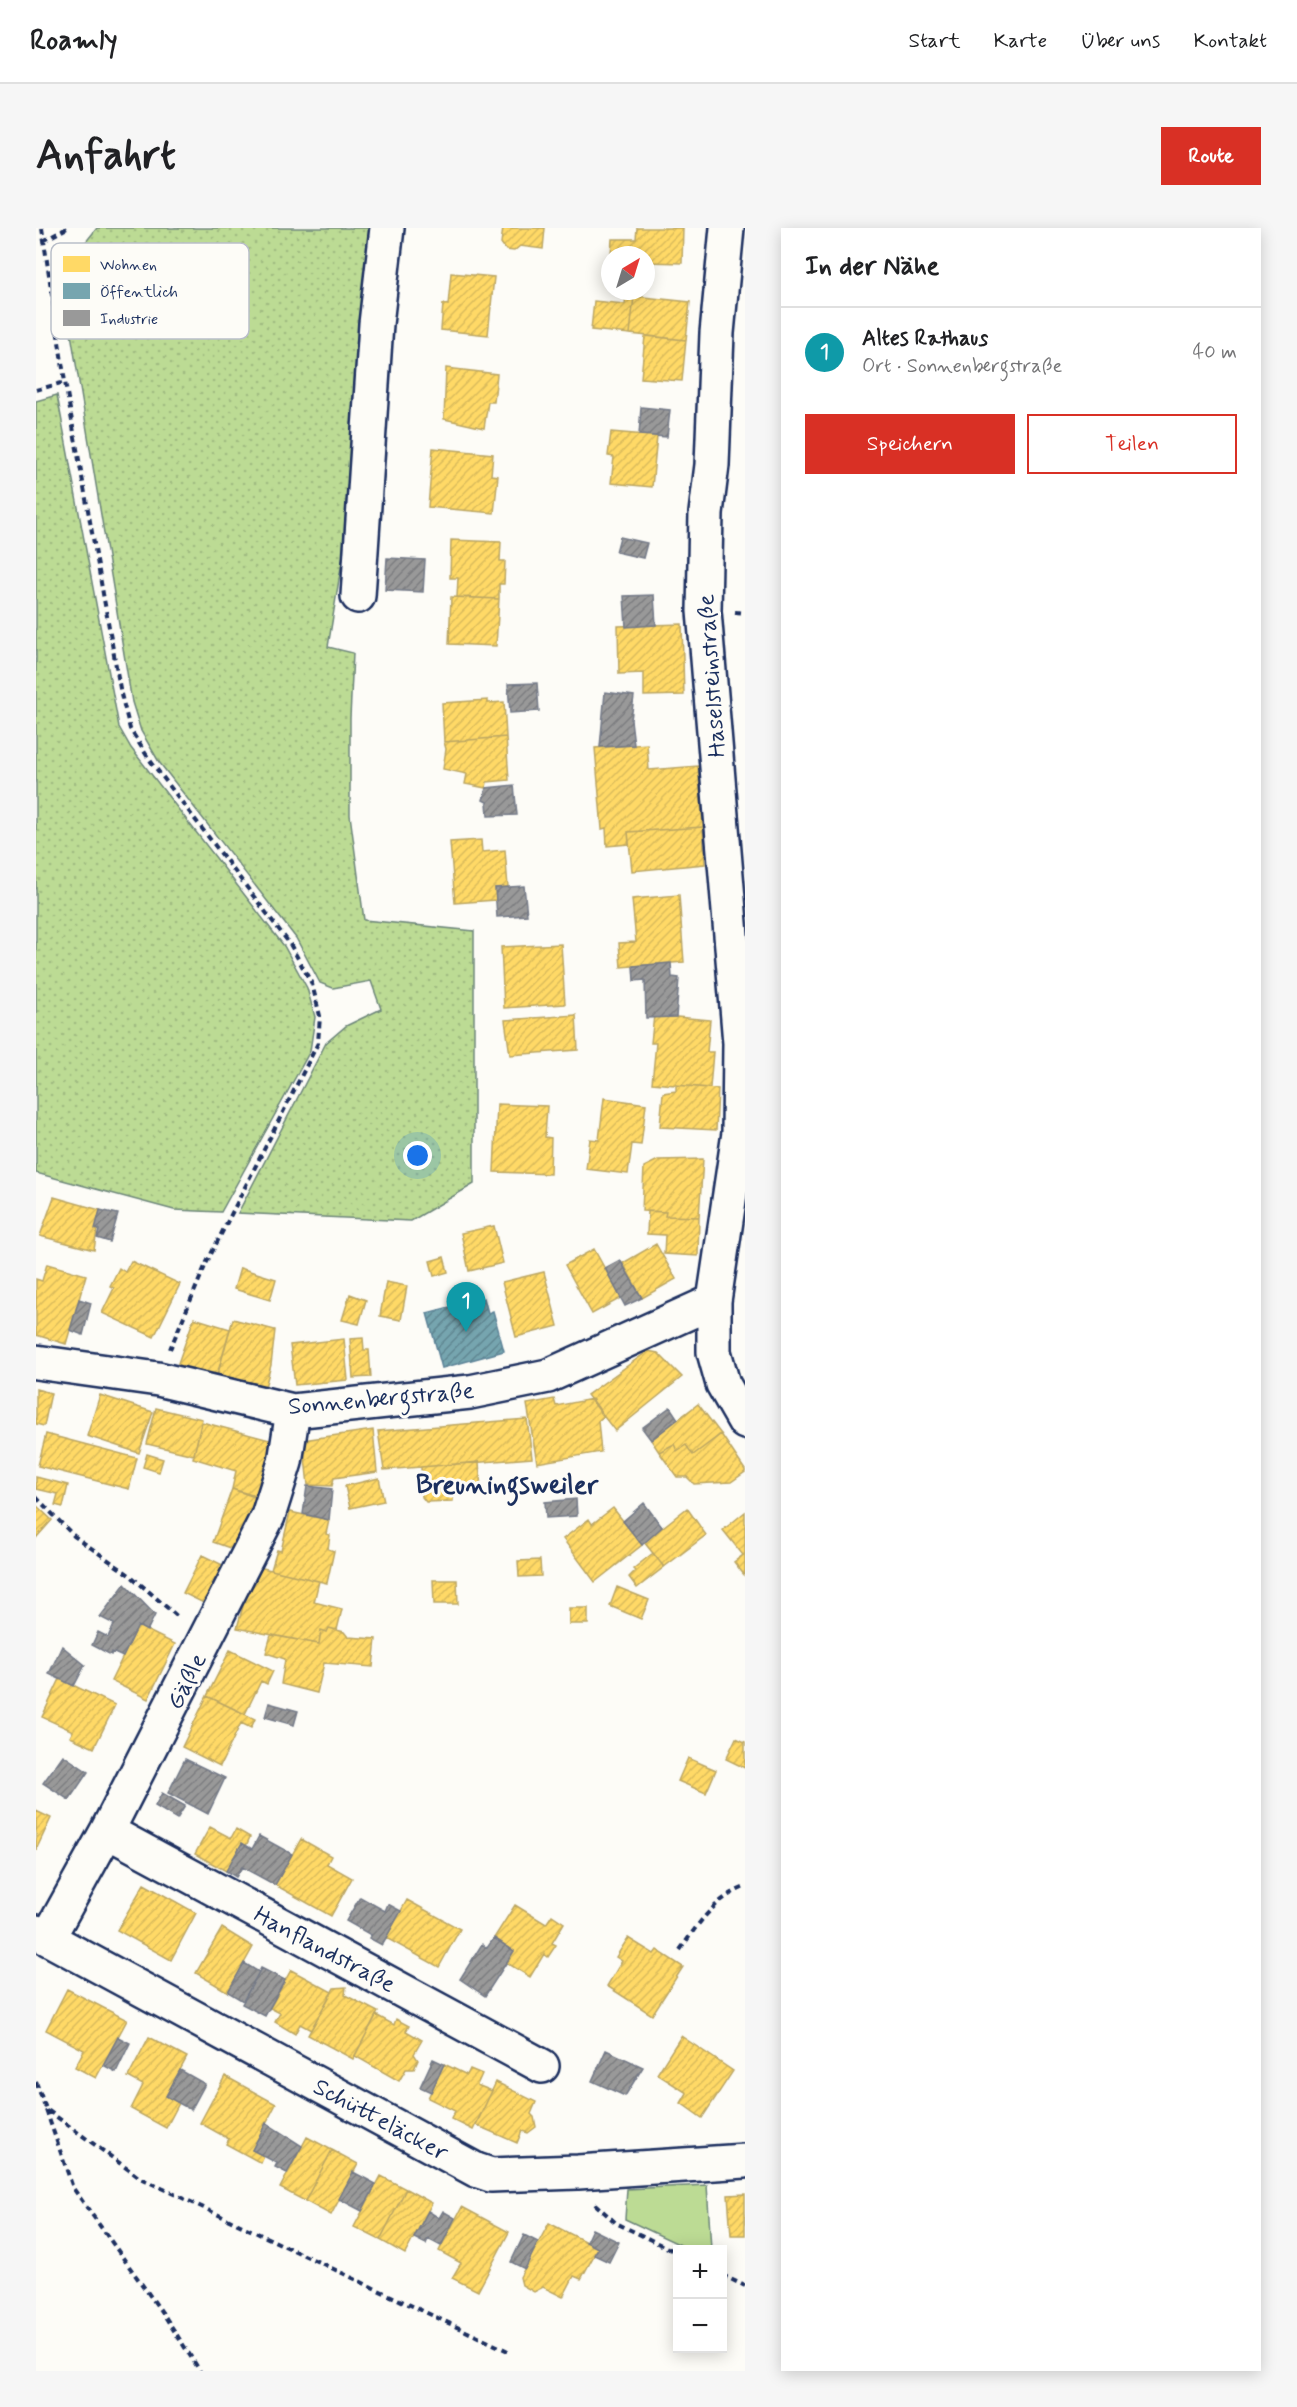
<!DOCTYPE html>
<html lang="de">
<head>
<meta charset="utf-8">
<style>
	body { margin:0; font-family:Mynerve,sans-serif; background:#f6f6f6; color:#202124 }
	.controls { position:absolute; right:18px; bottom:18px; display:grid; overflow:hidden; border-radius:0px; box-shadow:0 3px 15px #0003 }
	.controls button { width:54px; height:54px; display:grid; place-items:center; padding:0; border:0; border-bottom:2px solid #e0e0e0; background:#fff; color:#202124; font:30px sans-serif }
	.compass { position:absolute; left:565px; top:18px; width:54px; height:54px; border-radius:50%; background:#fff; box-shadow:0 3px 15px #0003; rotate:38deg }
	.you { position:absolute; left:382px; top:928px; width:21px; height:21px; margin:-15px; border:4px solid #fff; border-radius:50%; background:#1a73e8; box-shadow:0 0 0 9px #1a73e833 }
	.badge { display:grid; place-items:center; width:39px; height:39px; border-radius:50%; background:#d93025; color:#fff; font-size:20px; font-weight:700 }
	.pin { position:absolute; translate:-50% -50px; filter:drop-shadow(0 2px 3px #0008) }
	.pin::after { content:''; position:absolute; top:32px; width:21px; height:18px; background:inherit; clip-path:polygon(0 0,100% 0,50% 100%) }
	.list { margin:0; padding:0; list-style:none }
	h2 { display:flex; justify-content:space-between; align-items:center; height:78px; margin:0; padding:0 24px; font-size:26px }
	h2 small { font-size:20px; font-weight:400; color:#757577 }
	.list li { display:grid; grid-template-columns:39px 1fr auto; gap:18px; align-items:center; box-sizing:border-box; height:90px; padding:0 24px; border-top:2px solid #e0e0e0 }
	.list b { display:block; font-size:22px; white-space:nowrap }
	.list p { margin:0; font-size:20px; white-space:nowrap; color:#757577 }
	.list em { font-size:20px; font-style:normal; color:#757577 }
	.actions { display:flex; gap:12px; padding:18px 24px }
	.actions a { flex:1; padding:14px 0; border:2px solid #d93025; border-radius:0px; text-align:center; font-size:21px; color:#d93025 }
	.actions .main { background:#d93025; color:#fff }
	.map { position:relative; flex:none; width:709px; height:2143px; overflow:hidden; border-radius:0px }
	header { display:flex; align-items:center; gap:36px; box-sizing:border-box; height:84px; padding:0 30px; background:#fff; border-bottom:2px solid #e0e0e0 }
	header strong { font-size:28px }
	nav { display:flex; gap:33px; margin-inline-start:auto; font-size:21px }
	.intro { display:flex; align-items:center; justify-content:space-between; box-sizing:border-box; height:144px; padding:0 36px }
	h1 { margin:0; font-size:42px }
	.button { padding:15px 27px; border-radius:0px; background:#d93025; color:#fff; font-size:21px; font-weight:700 }
	main { display:flex; gap:36px; padding:0 36px }
	aside { flex:1; background:#fff; border-radius:0px; box-shadow:0 3px 15px #0003 }
	.map>svg:first-child { display:block }
</style>
</head>
<body>
<header>
<strong>Roamly</strong>
<nav><a>Start</a><a>Karte</a><a>Über uns</a><a>Kontakt</a></nav>
</header>
<div class="intro"><h1>Anfahrt</h1><a class="button">Route</a></div>
<main>
<div class="map">
<svg width="709" height="2143" viewBox="0 0 709 2143">
	<defs>
		<pattern id="grass-dots" width="8" height="8" patternUnits="userSpaceOnUse" patternTransform="scale(1.5)"><rect width="8" height="8" fill="#bcdb94"/><path d="M2 2h.1M6 6h.1" fill="none" stroke="#a1bc82" stroke-width="1.8" stroke-linecap="round"/></pattern>
		<pattern id="homes-hatch" width="6" height="6" patternUnits="userSpaceOnUse" patternTransform="scale(1.5)"><rect width="6" height="6" fill="#ffd966"/><path d="M-1 1l2-2M0 6l6-6M5 7l2-2" fill="none" stroke="#dabb5b"/></pattern>
		<pattern id="public-hatch" width="6" height="6" patternUnits="userSpaceOnUse" patternTransform="scale(1.5)"><rect width="6" height="6" fill="#76a5af"/><path d="M-1 1l2-2M0 6l6-6M5 7l2-2" fill="none" stroke="#608792"/></pattern>
		<pattern id="industry-hatch" width="6" height="6" patternUnits="userSpaceOnUse" patternTransform="scale(1.5)"><rect width="6" height="6" fill="#999"/><path d="M-1 1l2-2M0 6l6-6M5 7l2-2" fill="none" stroke="#7c7d80"/></pattern>
	</defs>
	<rect width="100%" height="100%" fill="#fdfcf7"/>
	<filter id="ink" filterUnits="userSpaceOnUse"><feTurbulence type="fractalNoise" baseFrequency=".0167" numOctaves="2"/><feDisplacementMap in="SourceGraphic" scale="12" xChannelSelector="R" yChannelSelector="G"/><feConvolveMatrix kernelMatrix="1 2 1 2 8 2 1 2 1" color-interpolation-filters="sRGB"/></filter>
	<g filter="url(#ink)">
		<path fill="url(#grass-dots)" stroke="#6c8579" stroke-width="1.5" d="M 61,0 L 340,0 L 314,284 L 292,419 L 317,425 L 314,490 L 314,587 L 328,692 L 438,703 L 438,956 L 375,993 L 202,985 L 290,815 L 310,798 L 345,781 L 335,753 L 297,760 L 284,755 L 260,710 L 123,534 L 105,503 L 96,474 L 25,45 Z
			M 21,167 L 83,499 L 95,520 L 248,718 L 271,760 L 279,789 L 274,823 L 185,984 L 138,982 L 0,945 L 0,173 Z"/>
		<path fill="#bcdb94" stroke="#6c8579" stroke-width="1.5" d="M 671,1957 L 675,2021 L 653,2021 L 589,1991 L 591,1961 Z"/>
		<path fill="url(#homes-hatch)" stroke="#bba664" stroke-width="1.5" d="M 467,0 L 509,0 L 507,21 L 484,18 L 478,23 L 470,22 L 465,15 Z
			M 601,0 L 647,0 L 646,35 L 610,34 L 610,27 L 575,27 L 576,11 L 600,11 Z
			M 415,45 L 458,49 L 452,107 L 405,102 L 407,76 L 412,77 Z
			M 590,67 L 598,68 L 594,106 L 555,102 L 558,73 L 589,76 Z
			M 598,68 L 654,74 L 650,112 L 594,106 Z
			M 609,108 L 650,112 L 646,153 L 605,150 Z
			M 410,140 L 461,146 L 458,174 L 452,174 L 448,200 L 408,191 Z
			M 575,204 L 621,208 L 616,259 L 575,255 L 578,229 L 572,228 Z
			M 397,220 L 457,226 L 455,247 L 462,248 L 458,285 L 392,279 Z
			M 415,312 L 465,314 L 464,333 L 469,333 L 468,356 L 463,356 L 463,371 L 421,369 L 422,350 L 414,350 Z
			M 415,369 L 463,371 L 460,418 L 413,416 Z
			M 646,396 L 648,467 L 608,468 L 608,445 L 583,446 L 582,398 Z
			M 452,472 L 452,475 L 468,474 L 470,509 L 408,514 L 406,475 Z
			M 470,509 L 473,552 L 451,554 L 450,560 L 429,556 L 431,546 L 407,541 L 410,521 L 408,514 Z
			M 611,516 L 613,542 L 662,538 L 667,599 L 592,604 L 593,616 L 571,618 L 570,600 L 566,601 L 559,520 Z
			M 667,599 L 669,636 L 596,643 L 592,604 Z
			M 445,612 L 446,624 L 469,622 L 472,659 L 459,660 L 460,672 L 419,675 L 414,614 Z
			M 643,667 L 648,734 L 585,739 L 583,715 L 600,714 L 596,671 Z
			M 525,716 L 529,776 L 468,780 L 465,719 Z
			M 540,787 L 542,822 L 474,827 L 469,792 Z
			M 618,787 L 674,792 L 671,824 L 677,824 L 674,860 L 616,855 L 620,815 L 615,815 Z
			M 640,857 L 682,861 L 680,902 L 624,899 L 627,865 L 640,863 Z
			M 568,870 L 610,876 L 605,917 L 596,916 L 592,946 L 550,941 L 554,911 L 563,912 Z
			M 461,876 L 511,878 L 509,909 L 515,910 L 514,946 L 458,944 Z
			M 667,931 L 663,989 L 629,988 L 630,984 L 606,983 L 608,939 L 622,932 Z
			M 18,969 L 64,982 L 58,1022 L 4,1008 Z
			M 612,983 L 630,984 L 629,988 L 663,989 L 662,1028 L 628,1026 L 629,1007 L 611,1006 Z
			M 458,998 L 467,1035 L 433,1043 L 425,1005 Z
			M 620,1016 L 640,1051 L 606,1070 L 587,1035 Z
			M 558,1021 L 585,1070 L 556,1086 L 529,1037 Z
			M 408,1029 L 412,1044 L 398,1048 L 394,1033 Z
			M 95,1033 L 144,1056 L 118,1109 L 66,1085 L 78,1060 L 74,1058 L 83,1040 L 89,1044 Z
			M 11,1036 L 50,1047 L 30,1116 L 0,1107 L 0,1051 L 6,1053 Z
			M 204,1040 L 240,1051 L 234,1072 L 198,1061 Z
			M 508,1044 L 522,1098 L 480,1109 L 466,1054 Z
			M 350,1054 L 371,1058 L 365,1092 L 344,1088 Z
			M 314,1066 L 330,1072 L 323,1096 L 306,1092 Z
			M 158,1090 L 194,1101 L 181,1149 L 141,1138 Z
			M 197,1091 L 239,1102 L 235,1137 L 229,1159 L 181,1147 Z
			M 327,1110 L 328,1122 L 333,1122 L 335,1149 L 317,1150 L 314,1111 Z
			M 308,1111 L 312,1152 L 259,1157 L 254,1117 Z
			M 612,1123 L 622,1125 L 646,1149 L 579,1203 L 551,1167 Z
			M 0,1161 L 15,1165 L 8,1198 L 0,1196 Z
			M 64,1167 L 117,1184 L 103,1225 L 51,1208 Z
			M 518,1171 L 520,1178 L 556,1171 L 568,1188 L 562,1193 L 565,1224 L 501,1235 L 491,1176 Z
			M 662,1176 L 685,1206 L 657,1227 L 650,1217 L 641,1223 L 638,1216 L 623,1224 L 615,1212 Z
			M 120,1180 L 166,1191 L 158,1227 L 111,1216 Z
			M 491,1191 L 496,1230 L 348,1242 L 342,1203 Z
			M 166,1194 L 245,1215 L 229,1271 L 196,1261 L 200,1243 L 157,1230 Z
			M 337,1202 L 341,1244 L 298,1250 L 296,1258 L 272,1257 L 267,1212 Z
			M 10,1206 L 101,1230 L 93,1261 L 2,1238 Z
			M 685,1206 L 709,1242 L 709,1244 L 695,1254 L 658,1256 L 651,1249 L 641,1249 L 623,1224 L 638,1216 L 641,1223 L 650,1217 L 657,1227 Z
			M 111,1226 L 127,1231 L 123,1244 L 107,1239 Z
			M 443,1234 L 445,1262 L 417,1265 L 417,1273 L 390,1274 L 386,1269 L 385,1239 Z
			M 0,1249 L 32,1257 L 27,1279 L 19,1277 L 22,1266 L 0,1261 Z
			M 343,1250 L 348,1273 L 314,1280 L 309,1258 Z
			M 196,1261 L 227,1272 L 208,1325 L 177,1314 Z
			M 1,1278 L 16,1292 L 0,1310 L 0,1279 Z
			M 577,1280 L 606,1317 L 559,1354 L 527,1311 L 553,1291 L 556,1296 Z
			M 651,1280 L 670,1307 L 628,1339 L 608,1314 Z
			M 254,1284 L 293,1292 L 290,1306 L 294,1307 L 292,1321 L 298,1323 L 291,1355 L 235,1342 L 241,1322 L 245,1323 Z
			M 709,1284 L 709,1348 L 698,1334 L 707,1327 L 687,1302 Z
			M 617,1325 L 628,1339 L 601,1360 L 593,1349 L 599,1343 L 597,1341 Z
			M 166,1327 L 199,1343 L 180,1381 L 147,1365 Z
			M 504,1332 L 505,1348 L 483,1349 L 482,1333 Z
			M 218,1338 L 283,1353 L 278,1374 L 306,1381 L 301,1402 L 293,1400 L 291,1404 L 285,1402 L 283,1416 L 201,1400 Z
			M 397,1352 L 421,1352 L 422,1376 L 398,1376 Z
			M 581,1359 L 613,1372 L 605,1391 L 574,1378 Z
			M 533,1380 L 552,1380 L 552,1396 L 533,1396 Z
			M 102,1398 L 139,1416 L 112,1471 L 75,1453 Z
			M 293,1400 L 308,1404 L 312,1409 L 340,1411 L 337,1439 L 288,1435 L 281,1465 L 245,1456 L 249,1431 L 230,1425 L 235,1407 L 283,1416 L 285,1402 L 291,1404 Z
			M 194,1422 L 237,1443 L 231,1456 L 225,1453 L 209,1486 L 171,1468 Z
			M 24,1451 L 79,1477 L 58,1520 L 34,1509 L 37,1503 L 6,1489 Z
			M 171,1468 L 219,1491 L 215,1500 L 205,1495 L 184,1538 L 146,1519 Z
			M 700,1510 L 709,1514 L 709,1540 L 690,1531 Z
			M 652,1530 L 680,1542 L 670,1565 L 642,1553 Z
			M 0,1583 L 15,1590 L 0,1622 Z
			M 174,1599 L 195,1610 L 200,1601 L 214,1609 L 210,1618 L 206,1615 L 190,1643 L 159,1626 Z
			M 265,1611 L 295,1628 L 291,1636 L 316,1650 L 295,1688 L 239,1657 Z
			M 108,1656 L 160,1685 L 135,1732 L 81,1702 Z
			M 371,1672 L 424,1701 L 403,1739 L 350,1710 Z
			M 479,1677 L 510,1696 L 516,1687 L 528,1695 L 516,1715 L 520,1717 L 512,1729 L 508,1726 L 494,1749 L 471,1735 L 478,1723 L 458,1710 Z
			M 186,1700 L 217,1719 L 192,1764 L 160,1745 Z
			M 592,1710 L 618,1726 L 621,1722 L 647,1739 L 616,1787 L 571,1758 L 586,1733 L 580,1729 Z
			M 255,1742 L 296,1764 L 275,1802 L 264,1796 L 259,1806 L 239,1794 L 244,1785 L 234,1780 Z
			M 310,1759 L 309,1767 L 342,1784 L 317,1831 L 272,1807 L 298,1760 Z
			M 31,1761 L 91,1792 L 60,1850 L 39,1839 L 48,1822 L 10,1802 Z
			M 340,1787 L 358,1797 L 360,1791 L 373,1798 L 370,1803 L 386,1812 L 378,1826 L 382,1832 L 378,1841 L 370,1841 L 363,1853 L 319,1828 Z
			M 645,1808 L 697,1843 L 666,1890 L 645,1875 L 651,1865 L 621,1846 Z
			M 113,1809 L 151,1829 L 130,1868 L 143,1875 L 130,1900 L 95,1881 L 107,1857 L 92,1849 Z
			M 408,1836 L 431,1847 L 434,1841 L 446,1846 L 441,1857 L 456,1863 L 437,1902 L 415,1891 L 419,1883 L 392,1870 Z
			M 189,1848 L 240,1876 L 216,1922 L 228,1928 L 225,1935 L 190,1916 L 193,1911 L 164,1895 Z
			M 460,1854 L 500,1874 L 495,1886 L 498,1889 L 500,1899 L 492,1905 L 486,1903 L 481,1915 L 440,1897 Z
			M 271,1909 L 296,1922 L 269,1973 L 244,1960 Z
			M 296,1922 L 322,1936 L 295,1987 L 269,1973 Z
			M 345,1948 L 370,1961 L 344,2012 L 318,1999 Z
			M 370,1961 L 396,1975 L 369,2026 L 344,2012 Z
			M 709,1966 L 709,2007 L 695,2007 L 692,1967 Z
			M 426,1979 L 473,2004 L 442,2063 L 416,2050 L 425,2035 L 403,2023 Z
			M 513,1995 L 562,2020 L 545,2051 L 538,2048 L 527,2069 L 507,2059 L 498,2064 L 486,2057 L 484,2049 Z"/>
		<path fill="url(#public-hatch)" stroke="#5b8297" stroke-width="1.5" d="M 448,1070 L 452,1085 L 457,1083 L 468,1123 L 406,1140 L 391,1085 Z"/>
		<path fill="url(#industry-hatch)" stroke="#737987" stroke-width="1.5" d="M 605,179 L 634,182 L 631,209 L 603,207 Z
			M 584,309 L 611,315 L 607,330 L 580,324 Z
			M 351,330 L 389,332 L 387,364 L 349,362 Z
			M 618,367 L 620,397 L 590,399 L 588,368 Z
			M 501,455 L 503,483 L 474,485 L 472,456 Z
			M 569,464 L 598,468 L 595,492 L 598,517 L 564,519 Z
			M 478,557 L 481,587 L 452,588 L 451,574 L 447,572 L 450,560 Z
			M 488,658 L 491,687 L 461,689 L 459,660 Z
			M 635,735 L 636,749 L 643,750 L 640,789 L 610,790 L 609,752 L 598,753 L 597,738 Z
			M 64,982 L 82,986 L 74,1014 L 61,1010 L 63,1002 L 59,1001 Z
			M 584,1032 L 606,1070 L 589,1078 L 569,1040 Z
			M 43,1071 L 55,1075 L 47,1107 L 34,1102 Z
			M 634,1179 L 642,1191 L 615,1212 L 606,1200 Z
			M 271,1258 L 296,1261 L 293,1292 L 267,1286 Z
			M 540,1271 L 541,1288 L 510,1290 L 509,1274 Z
			M 608,1275 L 626,1299 L 606,1317 L 587,1293 Z
			M 89,1356 L 119,1387 L 111,1403 L 102,1398 L 87,1429 L 76,1424 L 75,1427 L 56,1417 L 62,1404 L 72,1409 L 78,1396 L 64,1389 Z
			M 26,1418 L 49,1437 L 38,1458 L 13,1446 Z
			M 233,1475 L 262,1483 L 258,1497 L 229,1489 Z
			M 27,1527 L 52,1544 L 33,1572 L 7,1555 Z
			M 149,1531 L 189,1550 L 172,1586 L 132,1565 Z
			M 126,1565 L 149,1578 L 141,1591 L 119,1578 Z
			M 223,1608 L 256,1626 L 239,1657 L 206,1639 L 200,1649 L 190,1643 L 206,1615 L 216,1621 Z
			M 324,1669 L 349,1683 L 352,1676 L 365,1683 L 346,1717 L 333,1710 L 335,1707 L 310,1693 Z
			M 458,1710 L 478,1723 L 449,1768 L 424,1751 L 446,1716 L 451,1720 Z
			M 208,1735 L 223,1744 L 207,1773 L 192,1764 Z
			M 225,1740 L 249,1752 L 229,1788 L 206,1776 Z
			M 82,1809 L 94,1815 L 80,1844 L 67,1837 Z
			M 570,1822 L 607,1839 L 589,1868 L 556,1853 Z
			M 397,1831 L 408,1836 L 395,1864 L 384,1859 Z
			M 144,1842 L 169,1856 L 155,1882 L 130,1868 Z
			M 230,1895 L 266,1918 L 251,1945 L 239,1939 L 241,1935 L 216,1922 Z
			M 317,1944 L 340,1956 L 326,1983 L 303,1971 Z
			M 392,1983 L 403,1990 L 407,1983 L 419,1990 L 405,2018 L 392,2011 L 390,2016 L 378,2010 Z
			M 556,2001 L 583,2014 L 573,2034 L 558,2027 L 562,2020 L 550,2014 Z
			M 488,2007 L 502,2014 L 489,2041 L 475,2034 Z"/>
		<g fill="none" stroke-linecap="round" stroke-linejoin="round">
			<g stroke="#1b2f5e" stroke-width="38">
				<path id="minor" d="M 691,0 L 681,105 L 676,237 L 670,285 L 668,383 L 704,815 L 703,905 L 678,1073 L 678,1124 L 687,1156 L 709,1194
					M 322,368 L 340,96 L 351,0
					M 0,1134 L 122,1151 L 257,1183 L 434,1164 L 512,1148 L 678,1073
					M 71,1603 L 506,1838
					M 0,1704 L 440,1942 L 455,1947 L 542,1944 L 709,1933
					M 12,1710 L 71,1603 L 232,1288 L 249,1234 L 257,1183"/>
			</g>
			<path stroke="#1b2f5e" stroke-width="4" stroke-dasharray="6 4.5" stroke-linecap="butt" d="M 6,0 L 29,154 L 85,466 L 94,501 L 113,531 L 254,716 L 276,756 L 284,788 L 282,815 L 170,1036 L 134,1121
				M 7,13 L 31,0
				M 0,162 L 29,154
				M 699,384 L 709,385
				M 0,1269 L 38,1308 L 95,1348 L 143,1390
				M 644,1722 C 662,1696 679,1670 709,1659
				M 0,1854 L 10,1881 L 104,1950 L 472,2123
				M 10,1882 L 37,1960 L 130,2090 L 164,2143
				M 559,1976 L 580,1995 L 642,2025
				M 686,2047 L 709,2058"/>
			<use href="#minor" stroke="#fdfcf7" stroke-width="33"/>
		</g>
	</g>
	<g text-anchor="middle" stroke-width="6" stroke-linejoin="round" paint-order="stroke">
		<g font-size="24" fill="#1b2f5e" stroke="#fdfcf7">
			<text transform="translate(675 448) rotate(-94)" y="8">Haselsteinstraße</text>
			<text transform="translate(345 1170) rotate(-5)" y="8">Sonnenbergstraße</text>
			<text transform="translate(150 1453) rotate(-63)" y="8">Gäßle</text>
			<text transform="translate(289 1721) rotate(28)" y="8">Hanflandstraße</text>
			<text transform="translate(345 1891) rotate(28)" y="8">Schütteläcker</text>
		</g>
		<g font-size="27" font-weight="bold" fill="#1b2f5e" stroke="#fdfcf7">
			<text x="471" y="1265">Breuningsweiler</text>
		</g>
	</g>
	<rect x="15" y="15" width="198" height="96" rx="9" fill="#fdfcf7" stroke="#b9bec9" stroke-width="1.5"/>
	<rect x="27" y="28" width="27" height="16" fill="#ffd966"/>
	<rect x="27" y="55" width="27" height="16" fill="#76a5af"/>
	<rect x="27" y="82" width="27" height="16" fill="#999"/>
	<g font-size="16" fill="#1b2f5e">
		<text x="64" y="42">Wohnen</text>
		<text x="64" y="69">Öffentlich</text>
		<text x="64" y="96">Industrie</text>
	</g>
</svg>
<div class="controls">
<button>+</button>
<button>−</button>
</div>
<svg class="compass" viewBox="-18 -18 36 36"><path d="M0-13l5 13h-10z" fill="#e53935"/><path d="M0 13l5-13h-10z" fill="#757577"/></svg>
<div class="you"></div>
<div class="pin badge" style="left:430px;top:1104px;background:#0f9aa8">1</div>
</div>
<aside>
<h2>In der Nähe<small></small></h2>
<ul class="list">
<li><span class="badge" style="background:#0f9aa8">1</span><div><b>Altes Rathaus</b><p>Ort · Sonnenbergstraße</p></div><em>40 m</em></li>
</ul>
<div class="actions"><a class="main">Speichern</a><a>Teilen</a></div>
</aside>
</main>
</body>
</html>
